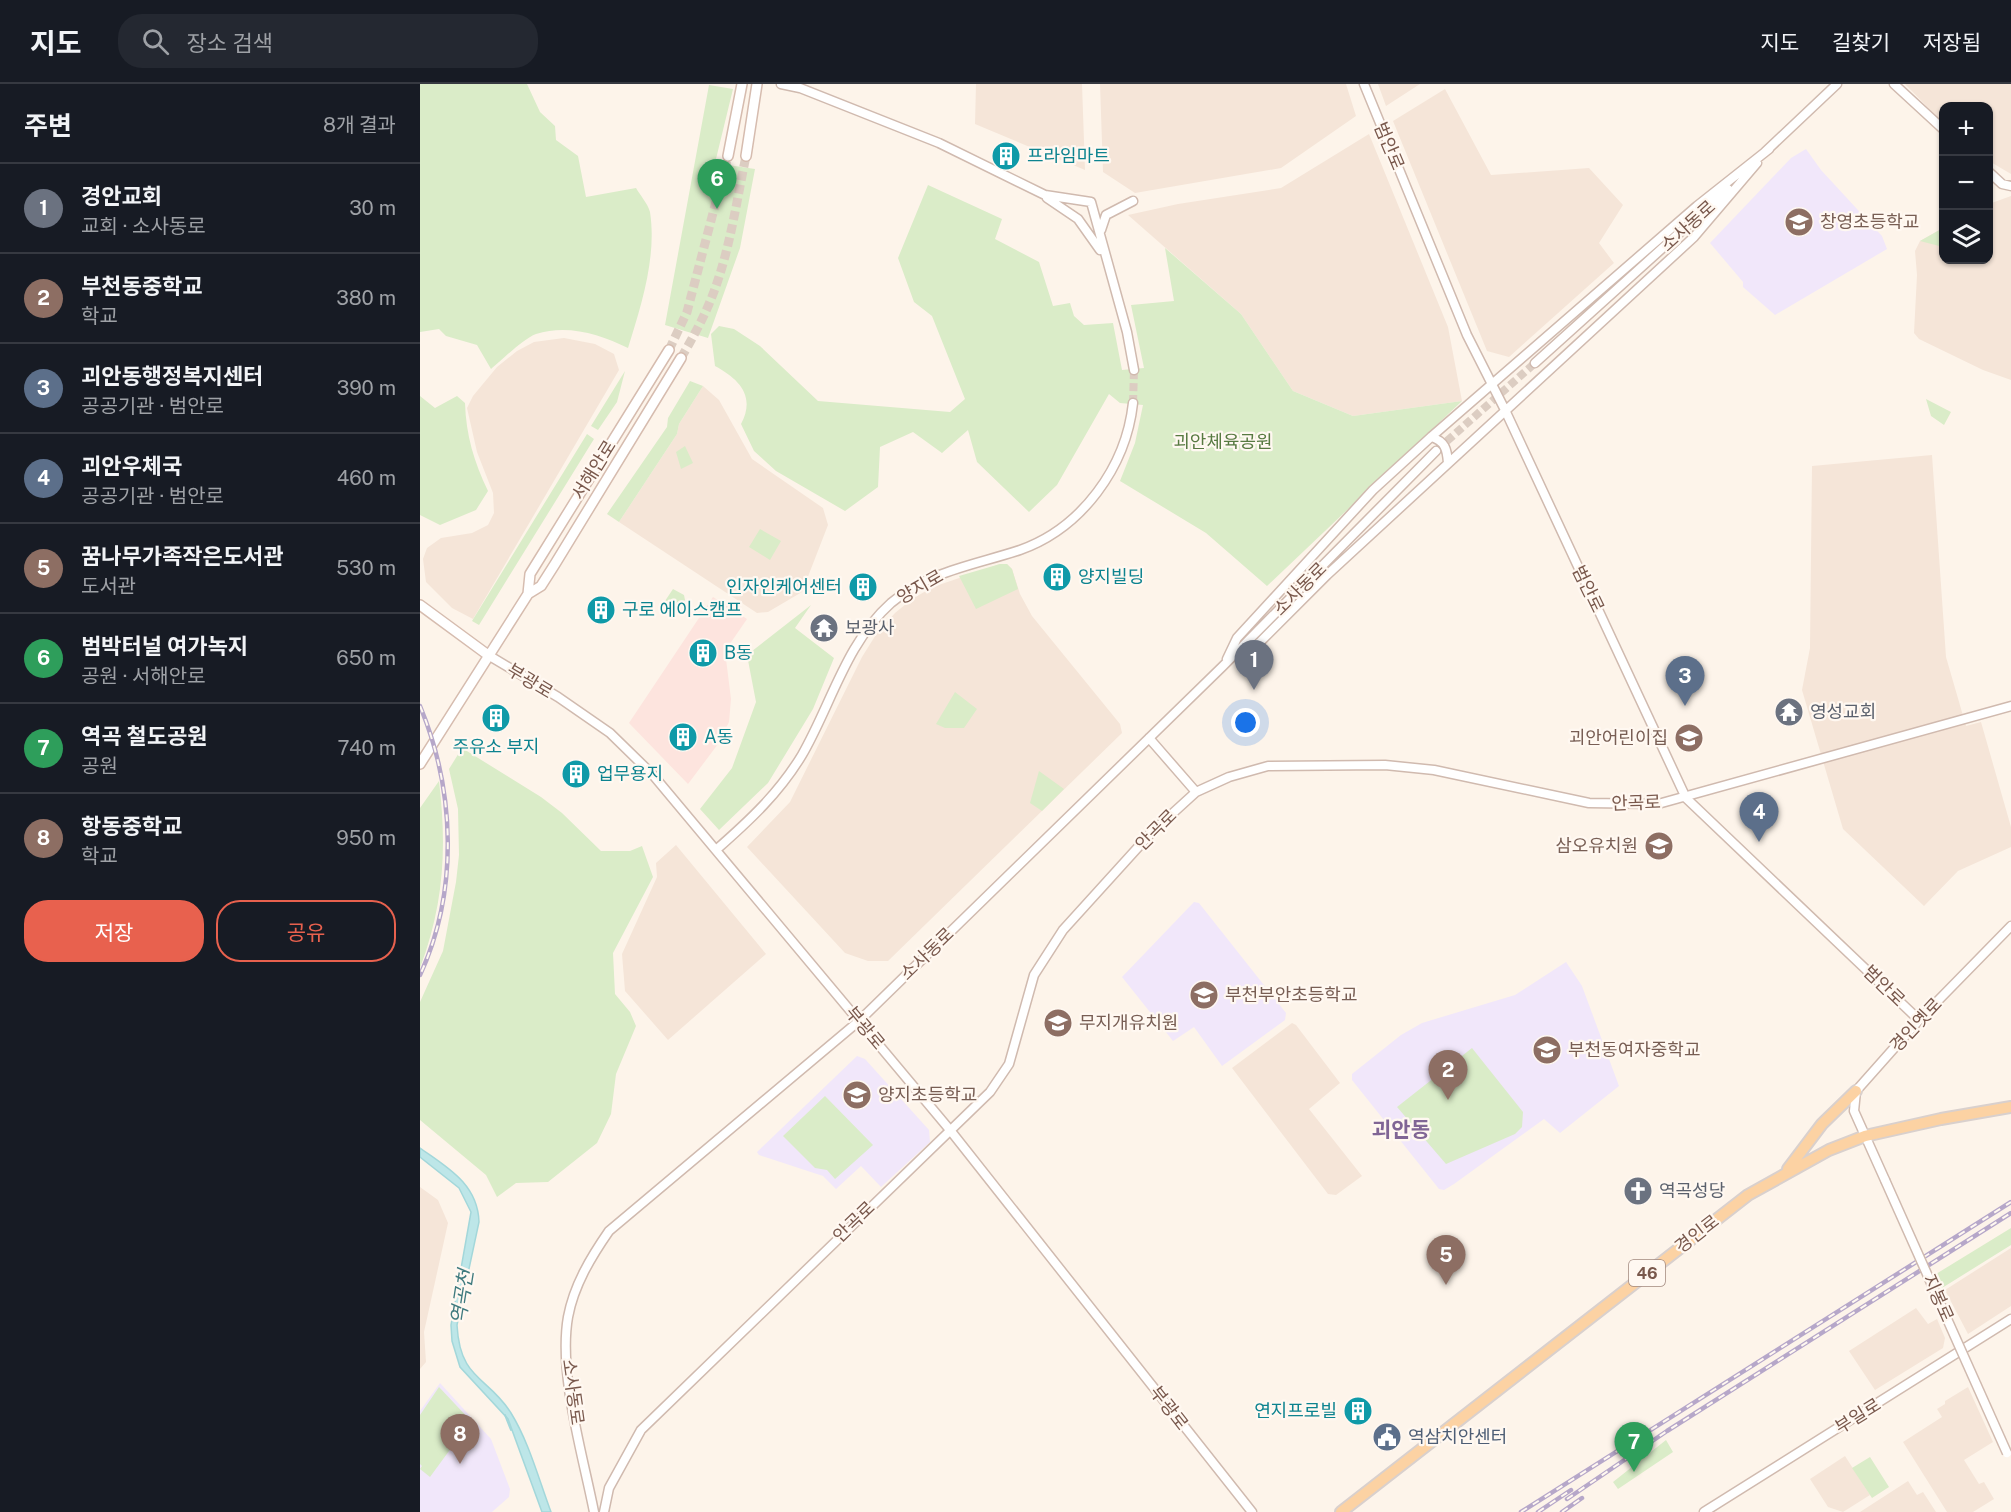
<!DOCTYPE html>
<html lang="ko">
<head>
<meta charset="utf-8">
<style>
	body { margin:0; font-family:"Public Sans","Noto Sans KR",sans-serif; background:#242831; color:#f1f3f6 }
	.controls { position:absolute; right:18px; top:18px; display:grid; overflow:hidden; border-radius:12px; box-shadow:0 2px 4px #0004 }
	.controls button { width:54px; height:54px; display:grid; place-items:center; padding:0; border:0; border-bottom:2px solid #363941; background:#171b24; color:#f1f3f6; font:30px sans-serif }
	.you { position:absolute; left:826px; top:639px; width:21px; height:21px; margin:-15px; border:4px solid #fff; border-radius:50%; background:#1a73e8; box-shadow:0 0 0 9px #1a73e833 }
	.badge { display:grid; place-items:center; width:39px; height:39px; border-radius:50%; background:#e8614e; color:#fff; font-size:20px; font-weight:700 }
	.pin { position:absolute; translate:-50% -50px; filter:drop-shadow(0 2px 3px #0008) }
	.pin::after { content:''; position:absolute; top:32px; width:21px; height:18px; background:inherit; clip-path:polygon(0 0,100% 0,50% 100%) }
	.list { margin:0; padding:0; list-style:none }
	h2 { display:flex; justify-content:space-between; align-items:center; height:78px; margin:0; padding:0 24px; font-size:26px }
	h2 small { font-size:20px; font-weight:400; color:#9ea1a6 }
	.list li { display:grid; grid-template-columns:39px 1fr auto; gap:18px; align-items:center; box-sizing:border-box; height:90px; padding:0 24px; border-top:2px solid #363941 }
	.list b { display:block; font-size:22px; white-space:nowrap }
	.list p { margin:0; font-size:20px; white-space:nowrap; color:#9ea1a6 }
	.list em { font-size:20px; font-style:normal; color:#9ea1a6 }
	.actions { display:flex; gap:12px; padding:18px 24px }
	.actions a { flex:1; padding:14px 0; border:2px solid #e8614e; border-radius:24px; text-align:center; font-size:21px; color:#e8614e }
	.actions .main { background:#e8614e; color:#fff }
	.icon { flex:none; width:33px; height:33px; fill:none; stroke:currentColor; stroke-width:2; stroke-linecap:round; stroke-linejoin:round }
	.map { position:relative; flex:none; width:1591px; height:1428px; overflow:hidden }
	header { display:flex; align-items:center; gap:36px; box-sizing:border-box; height:84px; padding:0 30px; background:#171b24; border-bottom:2px solid #363941 }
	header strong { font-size:28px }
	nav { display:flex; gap:33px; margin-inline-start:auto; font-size:21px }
	.search { width:420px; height:54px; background:#242831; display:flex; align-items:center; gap:15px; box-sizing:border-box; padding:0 21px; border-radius:24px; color:#9ea1a6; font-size:22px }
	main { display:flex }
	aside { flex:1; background:#171b24 }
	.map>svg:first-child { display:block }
</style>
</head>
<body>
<header>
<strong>지도</strong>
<div class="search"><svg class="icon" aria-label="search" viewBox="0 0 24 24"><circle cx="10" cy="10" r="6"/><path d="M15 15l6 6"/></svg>장소 검색</div>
<nav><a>지도</a><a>길찾기</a><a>저장됨</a></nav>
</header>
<main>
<aside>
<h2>주변<small>8개 결과</small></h2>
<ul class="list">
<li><span class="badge" style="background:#6b7280">1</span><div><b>경안교회</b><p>교회 · 소사동로</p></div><em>30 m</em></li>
<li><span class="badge" style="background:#8d6e63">2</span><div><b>부천동중학교</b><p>학교</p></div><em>380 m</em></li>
<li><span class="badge" style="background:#5c6f8a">3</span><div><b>괴안동행정복지센터</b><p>공공기관 · 범안로</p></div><em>390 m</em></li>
<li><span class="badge" style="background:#5c6f8a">4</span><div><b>괴안우체국</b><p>공공기관 · 범안로</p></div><em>460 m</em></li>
<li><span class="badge" style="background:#8d6e63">5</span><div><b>꿈나무가족작은도서관</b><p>도서관</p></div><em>530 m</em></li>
<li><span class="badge" style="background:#2e9e5b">6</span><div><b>범박터널 여가녹지</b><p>공원 · 서해안로</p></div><em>650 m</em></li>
<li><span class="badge" style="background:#2e9e5b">7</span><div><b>역곡 철도공원</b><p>공원</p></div><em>740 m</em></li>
<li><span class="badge" style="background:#8d6e63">8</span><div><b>항동중학교</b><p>학교</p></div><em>950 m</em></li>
</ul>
<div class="actions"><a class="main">저장</a><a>공유</a></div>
</aside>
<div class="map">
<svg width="1591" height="1428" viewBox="0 0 1591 1428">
	<rect width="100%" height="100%" fill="#fdf4ea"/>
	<path fill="#f5e5d8" d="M 556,0 L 662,0 L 665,86 L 555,40 Z
		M 680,0 L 926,0 L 936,32 L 861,84 L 715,109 L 683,88 Z
		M 958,0 L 1000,0 L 966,22 Z
		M 1485,0 L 1591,0 L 1591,90 L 1569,77 L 1568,22 L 1524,22 L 1523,39 Z
		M 1025,5 L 1071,91 L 1169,84 L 1203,121 L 1179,159 L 1194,179 L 1089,273 L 1067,267 L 973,37 Z
		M 949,50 L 1028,243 L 1042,317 L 933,332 L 873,307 L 821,230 L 708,131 L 758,120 L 861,104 Z
		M 1591,112 L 1591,296 L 1563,286 L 1499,255 L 1494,249 L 1497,191 L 1495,167 L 1500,157 L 1523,144 L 1524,176 L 1568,176 L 1569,120 Z
		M 144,254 L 175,260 L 194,270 L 199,286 L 53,535 L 32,524 L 6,498 L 3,475 L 7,464 L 21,454 L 52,449 L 68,441 L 74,429 L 73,409 L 57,368 L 47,324 L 53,312 L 77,283 L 97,267 L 114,258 Z
		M 283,302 L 299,316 L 332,375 L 403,424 L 408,441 L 382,508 L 348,528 L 337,529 L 199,438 L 257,350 L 259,340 Z
		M 1512,371 L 1526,573 L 1546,642 L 1561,638 L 1591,743 L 1591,763 L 1538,787 L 1504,822 L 1423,745 L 1382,606 L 1390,564 L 1392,382 Z
		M 580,480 L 587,480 L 592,485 L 600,510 L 612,532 L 700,640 L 702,649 L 468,877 L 448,877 L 425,869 L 327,763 L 370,718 L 442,573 L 457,549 L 475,529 L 492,515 L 513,503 Z
		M 256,761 L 346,870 L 248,956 L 205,907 L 202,870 L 237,793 L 236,779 Z
		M 872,939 L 876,941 L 920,999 L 889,1025 L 942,1092 L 916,1111 L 908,1110 L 812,984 Z
		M 0,1103 L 18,1116 L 28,1139 L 4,1248 L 6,1278 L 0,1285 Z
		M 1591,1164 L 1591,1222 L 1548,1250 L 1525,1206 Z
		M 1496,1224 L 1508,1240 L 1517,1235 L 1525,1254 L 1523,1264 L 1455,1306 L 1429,1267 Z
		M 1548,1303 L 1573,1358 L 1544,1376 L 1559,1400 L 1564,1398 L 1574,1415 L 1553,1428 L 1527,1428 L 1483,1358 L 1522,1333 L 1517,1325 L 1525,1320 L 1525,1317 Z
		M 1425,1372 L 1450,1411 L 1423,1428 L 1408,1423 L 1390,1395 Z
		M 1488,1397 L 1497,1411 L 1503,1408 L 1516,1428 L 1440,1428 Z"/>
	<path fill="#fde4de" d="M 293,513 L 327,535 L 305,567 L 311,615 L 309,638 L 298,660 L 268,700 L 209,639 Z"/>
	<path fill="#f1e7fa" d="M 1386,65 L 1401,86 L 1462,152 L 1467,165 L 1355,231 L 1323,203 L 1323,198 L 1290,159 L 1371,74 Z
		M 774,818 L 779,819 L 866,929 L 865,936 L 802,982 L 774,943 L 753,957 L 702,893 Z
		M 1146,878 L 1162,902 L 1199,1002 L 1140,1049 L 1124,1035 L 1034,1100 L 1024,1106 L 1019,1105 L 932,996 L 932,990 L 981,951 L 1002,939 L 1095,911 Z
		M 437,972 L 445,975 L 509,1046 L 510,1058 L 461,1103 L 441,1082 L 416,1105 L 403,1092 L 339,1071 L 337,1068 Z
		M 20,1299 L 71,1355 L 90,1405 L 89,1413 L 72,1428 L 0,1428 L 0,1327 Z"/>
	<path fill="#daecc8" d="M 0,0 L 107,0 L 120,28 L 135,42 L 136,56 L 158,72 L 166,113 L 216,104 C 220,111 228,120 230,128 C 237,173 221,222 208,264 C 180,250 147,240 116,250 C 103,255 82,276 71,285 L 57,261 L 26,252 L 19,245 L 0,248 Z
		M 289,1 L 313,5 L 295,79 L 335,85 L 320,164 L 288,254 L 245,241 Z
		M 508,101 L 582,135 L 575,155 L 619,178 L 633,222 L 650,219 L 654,232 L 664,241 L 693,239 L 702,286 L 724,284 L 711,221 L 754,217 L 745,164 L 821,230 L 873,307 L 933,332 L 1042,317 L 847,502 L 786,449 L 700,397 L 715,359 L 723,321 L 700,319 L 689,310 L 637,401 L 609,428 L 557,378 L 548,346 L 522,369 L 493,348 L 460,363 L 458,403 L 425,427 L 356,387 L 334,367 L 321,340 C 336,312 319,295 295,282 L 291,250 L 299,242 L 314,245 L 340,262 L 398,317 L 530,328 L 545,315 L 512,232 L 494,218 L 478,174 Z
		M 1523,144 L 1523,163 L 1500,157 Z
		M 205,287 L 197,318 L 178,346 L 171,342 Z
		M 270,297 L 283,302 L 259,340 L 257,350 L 199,438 L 187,430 L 247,343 L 248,334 Z
		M 0,312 L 15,324 L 37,312 L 45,319 C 46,351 54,378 68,407 L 56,426 L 20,441 L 0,431 Z
		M 1506,315 L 1531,328 L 1524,341 L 1511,332 Z
		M 167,350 L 174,355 L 59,541 L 52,537 Z
		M 265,362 L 273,379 L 261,385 L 256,368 Z
		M 340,445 L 361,457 L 350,476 L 329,463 Z
		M 580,480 L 587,480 L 592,485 L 598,505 L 556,525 L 539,492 Z
		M 253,505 L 264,511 L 265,516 L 252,533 L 239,526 Z
		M 391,521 L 375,544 L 414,574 L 393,625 L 348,699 L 299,746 L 280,725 L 312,684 L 336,618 L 327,571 Z
		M 535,608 L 557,625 L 544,644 L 525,644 L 516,640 Z
		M 42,664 L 121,713 L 142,729 L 181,767 L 210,767 L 222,762 L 233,793 L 193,869 L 195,910 L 210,928 L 216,942 L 196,990 L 191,1030 L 177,1059 L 128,1098 L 96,1099 L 77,1113 L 66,1091 L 0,1036 L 0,918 L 23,867 L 36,798 L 39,771 L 38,725 L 29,685 Z
		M 619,687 L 644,705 L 622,727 L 610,719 Z
		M 19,697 C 27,764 24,820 0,884 L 0,724 Z
		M 1052,964 L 1103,1028 L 1102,1043 L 1095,1050 L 1026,1080 L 977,1023 Z
		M 405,1012 L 453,1061 L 415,1095 L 407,1086 L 395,1084 L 363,1052 Z
		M 1591,1144 L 1591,1161 L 1522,1204 L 1516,1190 Z
		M 19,1303 L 51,1337 L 10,1393 L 0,1385 L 2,1382 L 0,1380 L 0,1331 Z
		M 1246,1356 L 1253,1368 L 1198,1405 L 1193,1398 Z
		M 1450,1373 L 1469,1403 L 1452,1414 L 1432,1384 Z"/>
	<path fill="#bde6e8" stroke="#a3d7da" stroke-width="1.5" d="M 0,1064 C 27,1083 58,1100 59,1138 L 37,1241 C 40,1297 68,1292 91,1329 C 109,1358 119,1396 131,1428 L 122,1428 L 88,1335 L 40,1283 L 32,1257 L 31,1241 L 51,1128 L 39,1104 L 0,1073 Z"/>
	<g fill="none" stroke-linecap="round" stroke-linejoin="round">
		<path stroke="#a3d7da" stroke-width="2" d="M 85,1331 L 91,1346"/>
		<path stroke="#dccdc2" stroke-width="8" stroke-dasharray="8 4" stroke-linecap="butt" d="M 713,319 L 714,286
			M 1018,365 L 1115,279"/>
		<path stroke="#dccdc2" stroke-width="9" stroke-dasharray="9 4.5" stroke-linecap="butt" d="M 249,266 L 267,228 L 308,72
			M 261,274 C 275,250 288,226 297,199 C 311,158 317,115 326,72"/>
		<g stroke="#d0baaf" stroke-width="11">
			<path id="tertiary" d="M 361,0 L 380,4 L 519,59 L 625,111 L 671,118 L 707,248 L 714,286
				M 944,0 L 1047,251 L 1085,326 L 1266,714 L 1499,936
				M 1474,0 L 1524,46
				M 1345,68 L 1417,0
				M 1568,87 L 1582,100 L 1591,102
				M 627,114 L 658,135 L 680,166
				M 681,146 L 686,131 L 713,117
				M 1115,279 L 1308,105
				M 1011,353 C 1025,357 1027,365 1028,379
				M 68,571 L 138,613 L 190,649 L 233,691 L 530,1046 L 832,1428
				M 819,572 L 840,558 L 907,491 L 1274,153 L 1337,79
				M 807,575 L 817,554 L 953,406 L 1011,353 L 1277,122 L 1349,65
				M 729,654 L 776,708
				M 297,765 C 330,736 359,709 382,671 C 411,621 426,559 471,519 C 509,487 555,481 600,466 C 662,444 706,383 713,319
				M 1465,1096 L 1434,1027 L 1436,1007 L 1499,936 L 1591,842
				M 174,1428 C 163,1371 138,1290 148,1233 C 154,1201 171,1173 189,1147 L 439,937 L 803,582 L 1016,367
				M 184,1428 L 189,1404 L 221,1346 L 570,1008 L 589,980 L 614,891 L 643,846 L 731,749 L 776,708 L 809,693 L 848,682 L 965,681 L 1014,686 L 1169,719 L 1238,720 L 1591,622
				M 1284,1428 L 1591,1235"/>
		</g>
		<g stroke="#d6bcaf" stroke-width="12">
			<path id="secondary" d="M 308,72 L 322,0
				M 326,72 L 337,0
				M 108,510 L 110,490 L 249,266
				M 0,521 L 68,571
				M 0,680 L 108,510 L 121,502 L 135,480 L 261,274"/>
		</g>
		<g stroke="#d9d0cd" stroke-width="14">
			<path id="primary" d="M 1368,1085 L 1402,1040 L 1436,1007
				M 921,1428 L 1328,1111 L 1409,1066 L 1445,1052 L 1521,1035 L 1591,1023"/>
		</g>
		<use href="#tertiary" stroke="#fff" stroke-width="8"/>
		<use href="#secondary" stroke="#fff" stroke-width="9"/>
		<use href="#primary" stroke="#fcd2a3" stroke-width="10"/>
		<g stroke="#b6a7c9" stroke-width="4.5">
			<path id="rail" d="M 0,622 C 35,706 39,807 0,891
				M 1147,1415 L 1247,1347 L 1591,1129
				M 1101,1428 L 1591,1118
				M 1118,1428 L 1151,1406
				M 1142,1428 L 1162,1414"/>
		</g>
		<use href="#rail" stroke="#fff8f1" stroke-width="2" stroke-dasharray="7" stroke-linecap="butt"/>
		<g stroke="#d0baaf" stroke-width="11" stroke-linecap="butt">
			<path id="tertiary-bridge" d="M 1465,1096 L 1587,1369"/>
		</g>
		<use href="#tertiary-bridge" stroke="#fff" stroke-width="8"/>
	</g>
	<defs>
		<g id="building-disc" transform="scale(1.5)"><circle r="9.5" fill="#0f9aa8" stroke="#fff8f1"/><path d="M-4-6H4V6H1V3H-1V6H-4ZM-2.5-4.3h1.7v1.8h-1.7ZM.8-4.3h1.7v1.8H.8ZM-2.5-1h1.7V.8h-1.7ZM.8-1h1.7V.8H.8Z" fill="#fff"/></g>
		<g id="school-disc" transform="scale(1.5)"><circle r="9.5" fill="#8d6e63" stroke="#fff8f1"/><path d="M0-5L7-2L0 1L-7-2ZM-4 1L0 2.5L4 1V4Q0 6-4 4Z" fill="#fff"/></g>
		<g id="temple-disc" transform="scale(1.5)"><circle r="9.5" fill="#6b7280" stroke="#fff8f1"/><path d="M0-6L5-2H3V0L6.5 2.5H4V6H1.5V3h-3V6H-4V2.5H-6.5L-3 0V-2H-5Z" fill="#fff"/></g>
		<g id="church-disc" transform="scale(1.5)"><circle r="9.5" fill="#6b7280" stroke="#fff8f1"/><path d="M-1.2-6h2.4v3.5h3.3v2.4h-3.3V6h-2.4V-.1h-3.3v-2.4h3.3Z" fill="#fff"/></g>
		<g id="civic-disc" transform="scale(1.5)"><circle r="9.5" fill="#5c6f8a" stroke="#fff8f1"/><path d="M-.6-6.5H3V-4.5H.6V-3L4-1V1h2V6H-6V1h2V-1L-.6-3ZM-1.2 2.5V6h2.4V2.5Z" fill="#fff"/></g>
	</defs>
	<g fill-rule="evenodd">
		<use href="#building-disc" x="586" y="72"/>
		<use href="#school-disc" x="1379" y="138"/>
		<use href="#building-disc" x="637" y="493"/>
		<use href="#building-disc" x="443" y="503"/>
		<use href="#building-disc" x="181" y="526"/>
		<use href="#temple-disc" x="404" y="544"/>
		<use href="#building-disc" x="283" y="569"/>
		<use href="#temple-disc" x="1369" y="628"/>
		<use href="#building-disc" x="76" y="634"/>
		<use href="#building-disc" x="263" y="653"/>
		<use href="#school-disc" x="1269" y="654"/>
		<use href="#building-disc" x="156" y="690"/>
		<use href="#school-disc" x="1239" y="762"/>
		<use href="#school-disc" x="784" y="911"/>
		<use href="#school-disc" x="638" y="939"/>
		<use href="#school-disc" x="1127" y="966"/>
		<use href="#school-disc" x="437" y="1011"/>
		<use href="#church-disc" x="1218" y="1107"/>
		<use href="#building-disc" x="938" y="1327"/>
		<use href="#civic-disc" x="967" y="1353"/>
	</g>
	<g text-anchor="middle" stroke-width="4.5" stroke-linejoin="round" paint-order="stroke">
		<rect fill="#fff8f1" stroke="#a1887e" stroke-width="1.5" x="1209" y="1176" width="36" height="26" rx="4.5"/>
		<g font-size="16" font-weight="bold" fill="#79584c">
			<text x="1227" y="1195">46</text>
		</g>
		<g font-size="18" fill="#79584c" stroke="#fff8f1">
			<text transform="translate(969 62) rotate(67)" y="6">범안로</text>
			<text transform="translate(1268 142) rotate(-42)" y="6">소사동로</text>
			<text transform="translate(174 386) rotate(-58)" y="6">서해안로</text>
			<text transform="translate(500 503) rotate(-30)" y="6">양지로</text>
			<text transform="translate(880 505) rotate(-45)" y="6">소사동로</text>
			<text transform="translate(1168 505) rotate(64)" y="6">범안로</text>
			<text transform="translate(110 597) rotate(31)" y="6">부광로</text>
			<text transform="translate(1216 719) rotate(-2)" y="6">안곡로</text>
			<text transform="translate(736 746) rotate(-45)" y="6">안곡로</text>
			<text transform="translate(507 870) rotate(-44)" y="6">소사동로</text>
			<text transform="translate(1464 902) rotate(44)" y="6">범안로</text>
			<text transform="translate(1496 941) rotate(-47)" y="6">경인옛로</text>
			<text transform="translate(445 944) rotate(50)" y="6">부광로</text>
			<text transform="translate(434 1138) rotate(-44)" y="6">안곡로</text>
			<text transform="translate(1277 1150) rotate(-38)" y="6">경인로</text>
			<text transform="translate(1518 1214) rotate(66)" y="6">지봉로</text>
			<text transform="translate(153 1308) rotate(82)" y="6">소사동로</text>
			<text transform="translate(749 1324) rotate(52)" y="6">부광로</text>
			<text transform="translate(1438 1332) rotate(-32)" y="6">부일로</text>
		</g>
		<g font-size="18" fill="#0d838f" stroke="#fff8f1" text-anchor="start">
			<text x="607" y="78">프라임마트</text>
			<text x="658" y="499">양지빌딩</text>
			<text x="422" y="509" text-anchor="end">인자인케어센터</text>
			<text x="202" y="532">구로 에이스캠프</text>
			<text x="304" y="575">B동</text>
			<text x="284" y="659">A동</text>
			<text x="76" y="669" text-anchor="middle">주유소 부지</text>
			<text x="177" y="696">업무용지</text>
			<text x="917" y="1333" text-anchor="end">연지프로빌</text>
		</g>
		<g font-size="18" fill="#785e54" stroke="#fff8f1" text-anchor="start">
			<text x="1400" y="144">창영초등학교</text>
			<text x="1248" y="660" text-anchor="end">괴안어린이집</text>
			<text x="1218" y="768" text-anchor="end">삼오유치원</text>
			<text x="805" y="917">부천부안초등학교</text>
			<text x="659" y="945">무지개유치원</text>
			<text x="1148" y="972">부천동여자중학교</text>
			<text x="458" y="1017">양지초등학교</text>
		</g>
		<g font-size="18" fill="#577a41" stroke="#fff8f1">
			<text x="803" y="364">괴안체육공원</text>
		</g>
		<g font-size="18" fill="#5b616d" stroke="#fff8f1" text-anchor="start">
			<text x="425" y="550">보광사</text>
			<text x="1390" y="634">영성교회</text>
			<text x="1239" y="1113">역곡성당</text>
		</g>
		<g font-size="18" fill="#4e5e75" stroke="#fff8f1" text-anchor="start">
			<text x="988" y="1359">역삼치안센터</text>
		</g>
		<g font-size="20" font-style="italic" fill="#3f7a7e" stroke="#fff8f1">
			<text transform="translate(42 1213) rotate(-81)" y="7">역곡천</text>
		</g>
		<g font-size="21" font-weight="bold" fill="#806595" stroke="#fff8f1">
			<text x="981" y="1053">괴안동</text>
		</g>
	</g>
</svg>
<div class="controls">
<button>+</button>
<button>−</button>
<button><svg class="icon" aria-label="layers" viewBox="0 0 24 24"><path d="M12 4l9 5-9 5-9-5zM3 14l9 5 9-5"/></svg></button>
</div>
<div class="you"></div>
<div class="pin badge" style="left:834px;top:606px;background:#6b7280">1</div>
<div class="pin badge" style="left:1028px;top:1016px;background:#8d6e63">2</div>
<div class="pin badge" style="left:1265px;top:622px;background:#5c6f8a">3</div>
<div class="pin badge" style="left:1339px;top:758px;background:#5c6f8a">4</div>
<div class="pin badge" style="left:1026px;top:1201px;background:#8d6e63">5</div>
<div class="pin badge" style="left:297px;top:125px;background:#2e9e5b">6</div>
<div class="pin badge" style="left:1214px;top:1388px;background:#2e9e5b">7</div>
<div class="pin badge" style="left:40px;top:1380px;background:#8d6e63">8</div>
</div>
</main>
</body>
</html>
